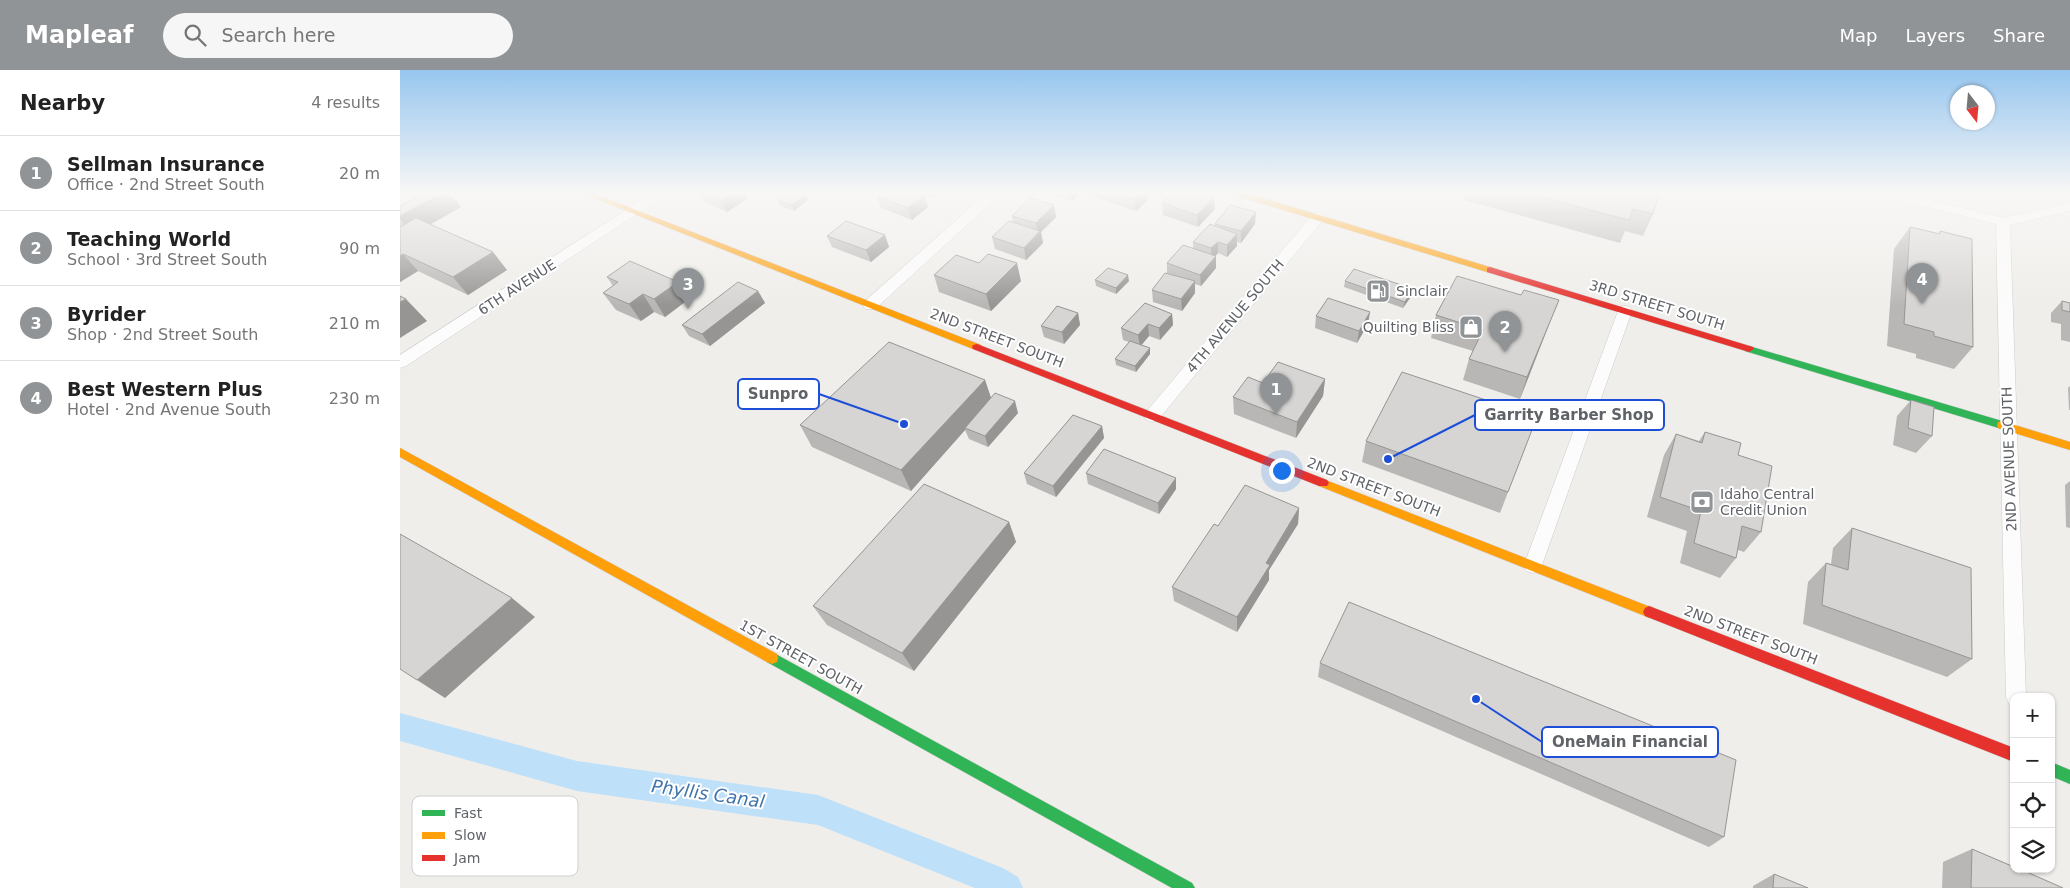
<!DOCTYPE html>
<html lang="en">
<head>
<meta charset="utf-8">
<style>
	body { margin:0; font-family:"DejaVu Sans",sans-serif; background:#f6f6f6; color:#222 }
	.controls { position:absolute; right:15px; bottom:15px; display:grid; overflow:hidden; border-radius:10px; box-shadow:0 1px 4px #0004 }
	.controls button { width:45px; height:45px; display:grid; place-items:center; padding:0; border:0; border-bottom:1px solid #e0e0e0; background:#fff; color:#222; font:25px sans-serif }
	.compass { position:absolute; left:1550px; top:15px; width:45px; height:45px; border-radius:50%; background:#fff; box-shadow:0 1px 4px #0004; rotate:164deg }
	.you { position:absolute; left:881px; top:400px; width:18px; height:18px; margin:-12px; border:4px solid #fff; border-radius:50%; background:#1a73e8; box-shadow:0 0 0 8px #1a73e833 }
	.badge { display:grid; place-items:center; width:32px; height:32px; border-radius:50%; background:#919496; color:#fff; font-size:16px; font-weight:700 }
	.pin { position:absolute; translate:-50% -41px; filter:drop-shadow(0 1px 2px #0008) }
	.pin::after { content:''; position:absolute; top:26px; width:18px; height:15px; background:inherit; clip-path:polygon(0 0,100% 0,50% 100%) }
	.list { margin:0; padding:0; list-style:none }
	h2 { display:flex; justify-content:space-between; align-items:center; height:65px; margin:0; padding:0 20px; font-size:21px }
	h2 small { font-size:16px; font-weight:400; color:#767676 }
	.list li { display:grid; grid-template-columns:32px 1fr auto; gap:15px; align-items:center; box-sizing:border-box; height:75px; padding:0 20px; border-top:1px solid #e0e0e0 }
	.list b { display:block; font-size:19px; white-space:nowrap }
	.list p { margin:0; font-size:16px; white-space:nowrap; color:#767676 }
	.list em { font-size:16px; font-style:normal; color:#767676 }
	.icon { flex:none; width:28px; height:28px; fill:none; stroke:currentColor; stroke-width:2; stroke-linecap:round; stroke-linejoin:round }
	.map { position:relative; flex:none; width:1670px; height:818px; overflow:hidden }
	header { display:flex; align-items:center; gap:30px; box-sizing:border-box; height:70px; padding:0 25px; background:#919496; color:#fff }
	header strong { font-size:24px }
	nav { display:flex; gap:28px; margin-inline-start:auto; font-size:18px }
	.search { width:350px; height:45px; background:#f6f6f6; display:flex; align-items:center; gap:12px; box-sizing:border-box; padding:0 18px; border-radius:28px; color:#767676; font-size:19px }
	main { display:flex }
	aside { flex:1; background:#fff }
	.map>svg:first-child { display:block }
</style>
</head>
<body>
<header>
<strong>Mapleaf</strong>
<div class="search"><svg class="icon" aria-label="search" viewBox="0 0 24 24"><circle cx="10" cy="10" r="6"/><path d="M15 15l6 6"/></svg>Search here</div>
<nav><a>Map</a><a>Layers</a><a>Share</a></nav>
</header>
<main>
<aside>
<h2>Nearby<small>4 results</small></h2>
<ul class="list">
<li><span class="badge">1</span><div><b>Sellman Insurance</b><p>Office · 2nd Street South</p></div><em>20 m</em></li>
<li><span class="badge">2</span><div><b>Teaching World</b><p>School · 3rd Street South</p></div><em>90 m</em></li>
<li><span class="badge">3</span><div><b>Byrider</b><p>Shop · 2nd Street South</p></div><em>210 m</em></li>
<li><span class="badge">4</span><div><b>Best Western Plus</b><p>Hotel · 2nd Avenue South</p></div><em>230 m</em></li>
</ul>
</aside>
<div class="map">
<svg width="1670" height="818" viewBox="0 0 1670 818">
	<rect width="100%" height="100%" fill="#efeeea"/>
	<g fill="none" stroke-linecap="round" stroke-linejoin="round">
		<path fill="#bfe0f9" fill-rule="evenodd" d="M 0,643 L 177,691 L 418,725 L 603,798 L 618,807 L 623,818 L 575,818 L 418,755 L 177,721 L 0,671 Z"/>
		<g stroke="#cbcccc" stroke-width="1">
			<path id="street" d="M 254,122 L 270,122 L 6,296 L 0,298 L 0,285 Z
				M 588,122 L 603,122 L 475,239 L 465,239 L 463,235 L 465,231 Z
				M 1476,122 L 1498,122 L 1603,148 L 1670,133 L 1670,141 L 1610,155 L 1626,627 L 1614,627 L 1614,636 L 1609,634 L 1606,627 L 1596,154 L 1478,125 Z
				M 918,143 L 925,147 L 923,150 L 758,350 L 752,352 L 746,350 L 744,346 L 746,342 L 913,144 Z
				M 1225,236 L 1230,237 L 1232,241 L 1142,495 L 1140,501 L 1133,503 L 1126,501 L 1124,495 L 1218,241 L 1220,237 Z"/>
		</g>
		<g stroke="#cacacb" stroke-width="1">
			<path id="fast" d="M 1349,276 L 1602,351 L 1607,355 L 1602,359 L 1345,281 L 1344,279 Z
				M 372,582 L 792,813 L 795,818 L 772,818 L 367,592 L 366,588 L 367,584 Z
				M 1651,692 L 1670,700 L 1670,714 L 1651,706 Z"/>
		</g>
		<g stroke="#cacacb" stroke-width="1">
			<path id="slow" d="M 179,122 L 190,122 L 581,275 L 582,277 L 577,280 L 573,279 Z
				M 830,122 L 843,122 L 1093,198 L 1095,200 L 1090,203 L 1087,202 L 831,124 Z
				M 1602,351 L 1670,372 L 1670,380 L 1598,358 L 1597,355 L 1598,352 Z
				M 0,378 L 377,584 L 378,588 L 377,592 L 372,594 L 367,592 L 0,387 Z
				M 923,409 L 1253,538 L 1255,542 L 1253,546 L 1249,548 L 1245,546 L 919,416 L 917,413 L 919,410 Z"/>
		</g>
		<g stroke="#cacacb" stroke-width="1">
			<path id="jam" d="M 1090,197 L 1353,277 L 1354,279 L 1349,282 L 1087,202 L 1087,198 Z
				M 577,274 L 927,410 L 929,413 L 927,416 L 919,416 L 573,279 L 572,277 L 573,275 Z
				M 1249,536 L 1614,678 L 1614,692 L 1245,546 L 1243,542 L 1245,538 Z"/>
		</g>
		<use href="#street" fill="#fdfcfc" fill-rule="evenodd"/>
		<use href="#fast" fill="#30b455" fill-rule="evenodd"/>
		<use href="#slow" fill="#ff9f0a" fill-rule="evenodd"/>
		<use href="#jam" fill="#e5322d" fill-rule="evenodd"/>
	</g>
	<path fill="#b8b7b5" d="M 298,122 L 345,122 L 348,128 L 327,142 L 304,132 Z
		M 516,122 L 538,122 L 530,128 L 525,125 L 528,137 L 512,150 L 481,138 L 477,126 Z
		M 646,122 L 681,122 L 672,131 Z
		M 691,122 L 747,122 L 748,130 L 736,141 L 691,126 Z
		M 1065,122 L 1260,122 L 1253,144 L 1243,166 L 1225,161 L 1220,173 L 1064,130 Z
		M 377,130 L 408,130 L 394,141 L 380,136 Z
		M 762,133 L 815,139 L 798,157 L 763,145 Z
		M 654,135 L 656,147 L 641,162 L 643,173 L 626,190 L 595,179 L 592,167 L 613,153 L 612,146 Z
		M 0,136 L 61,137 L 31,154 L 107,200 L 68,225 L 18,201 L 0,212 Z
		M 815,154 L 855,154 L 841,173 L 837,172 L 837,176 L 827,187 L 818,183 L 815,186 L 816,198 L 801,216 L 795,214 L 795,223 L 782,241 L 753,232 L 752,220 L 767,203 L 767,193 L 793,178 L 793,172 L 815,156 Z
		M 1510,157 L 1538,164 L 1540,161 L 1573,277 L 1554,299 L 1516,288 L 1516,284 L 1487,276 L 1494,179 Z
		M 485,165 L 489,177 L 471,192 L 432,177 L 427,166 Z
		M 579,193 L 621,211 L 591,241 L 539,222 L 534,205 Z
		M 207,207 L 289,229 L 265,247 L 254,242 L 241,251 L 216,240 L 203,223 L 213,216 Z
		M 695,210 L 729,211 L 716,224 L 696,216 Z
		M 945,211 L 1013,219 L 1012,225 L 1003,238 L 944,217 Z
		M 358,221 L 365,233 L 310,276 L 289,266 L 282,255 Z
		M 1121,225 L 1150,252 L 1120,329 L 1063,310 L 1069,289 L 1073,281 L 1031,268 L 1036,245 Z
		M 1662,231 L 1670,233 L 1670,272 L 1661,270 L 1661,254 L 1651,252 L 1651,243 Z
		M 678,243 L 680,255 L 664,274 L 644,267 L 641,256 Z
		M 772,244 L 773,255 L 760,270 L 749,266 L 741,275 L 750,284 L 736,302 L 716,295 L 715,289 L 729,272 L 723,270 L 721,258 Z
		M 916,246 L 968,254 L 957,273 L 915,258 Z
		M 925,309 L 923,326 L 896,368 L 834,344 L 833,327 L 863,313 Z
		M 585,310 L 591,328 L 618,343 L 588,377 L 569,369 L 565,360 L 511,421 L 412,377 L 400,355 Z
		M 1670,316 L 1670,340 L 1669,340 L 1668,318 Z
		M 1511,330 L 1532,366 L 1516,383 L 1493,375 L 1497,346 Z
		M 1137,347 L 1100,443 L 962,392 L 966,371 Z
		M 702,356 L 704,368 L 656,427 L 627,414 L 624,403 Z
		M 1305,362 L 1338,385 L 1361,462 L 1344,482 L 1338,480 L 1336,488 L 1320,508 L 1280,493 L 1287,461 L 1247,447 L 1264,385 L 1276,364 L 1299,371 Z
		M 686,403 L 776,408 L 776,419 L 759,444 L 688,414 Z
		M 1670,411 L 1670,458 L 1666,457 L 1665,415 Z
		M 899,438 L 898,454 L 869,500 L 869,510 L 837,562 L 774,531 L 772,517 L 818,456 Z
		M 609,452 L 616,472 L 514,601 L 427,555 L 413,536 Z
		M 1452,458 L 1572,589 L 1547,607 L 1403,554 L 1408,512 L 1426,493 L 1431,494 L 1433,478 Z
		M 920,593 L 1324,767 L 1309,777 L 918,607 Z
		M 1572,779 L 1663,818 L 1542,818 L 1543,792 Z
		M 1374,804 L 1408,818 L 1353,818 L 1353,816 Z"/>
	<path fill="#969594" d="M 44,122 L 49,122 L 61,137 L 13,164 L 0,149 L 0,146 Z
		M 333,122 L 345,122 L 348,128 L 327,142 L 321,130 Z
		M 528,122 L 538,122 L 530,128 Z
		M 670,122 L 681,122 L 672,131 Z
		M 743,122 L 747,122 L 748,130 L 736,141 L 735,130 Z
		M 405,124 L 408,130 L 394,141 L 392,135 Z
		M 525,125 L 528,137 L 512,150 L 508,138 Z
		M 814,127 L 815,139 L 798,157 L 797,145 Z
		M 654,135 L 656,147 L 641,162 L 643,173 L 626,190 L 624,178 L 638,164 L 636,153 Z
		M 856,142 L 855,154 L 841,173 L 841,161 Z
		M 837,164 L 837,176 L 827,187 L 827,175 Z
		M 485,165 L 489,177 L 471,192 L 466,180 Z
		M 818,172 L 818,183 L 812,190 L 811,178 Z
		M 93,182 L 107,200 L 68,225 L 53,207 Z
		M 3,184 L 18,201 L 0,212 L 0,186 Z
		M 816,186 L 816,198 L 801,216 L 800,205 Z
		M 617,193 L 621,211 L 591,241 L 586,224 Z
		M 728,205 L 729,211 L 716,224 L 716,218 Z
		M 795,211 L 795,223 L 782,241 L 781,229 Z
		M 278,212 L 289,229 L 265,247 L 254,229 Z
		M 1013,219 L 1012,225 L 1003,238 L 1005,232 Z
		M 358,221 L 365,233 L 310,276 L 302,264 Z
		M 243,224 L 254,242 L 241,251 L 229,234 Z
		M 6,229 L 27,251 L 0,268 L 0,232 Z
		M 1159,230 L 1150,252 L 1120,329 L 1127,307 Z
		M 970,242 L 968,254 L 957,273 L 959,261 Z
		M 678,243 L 680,255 L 664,274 L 662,262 Z
		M 772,244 L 773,255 L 760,270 L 759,258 Z
		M 748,254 L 749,266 L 740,277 L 738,265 Z
		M 750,278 L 750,284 L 736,302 L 735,296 Z
		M 925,309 L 923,326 L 896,368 L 897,352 Z
		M 585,310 L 592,331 L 565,358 L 565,360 L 511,421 L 501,400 Z
		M 615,331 L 618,343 L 588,377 L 585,366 Z
		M 702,356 L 704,368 L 656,427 L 653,416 Z
		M 776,408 L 776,419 L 759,444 L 758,433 Z
		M 899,438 L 898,454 L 869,500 L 869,510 L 837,562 L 837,547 L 866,493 Z
		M 609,452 L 616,472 L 514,601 L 502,583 Z
		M 112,528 L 135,547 L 45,628 L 17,610 Z"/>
	<path fill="#d6d5d3" stroke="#969594" d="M 26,122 L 44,122 L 0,146 L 0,136 Z
		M 301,122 L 333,122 L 321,130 Z
		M 387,122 L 397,122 L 405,124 L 392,135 L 377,130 Z
		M 483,122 L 516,122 L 525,125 L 508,138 L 477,126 Z
		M 713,122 L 743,122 L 735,130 Z
		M 774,122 L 798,122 L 814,127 L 797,145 L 762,133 Z
		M 1122,122 L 1260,122 L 1253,144 L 1233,139 L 1229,150 Z
		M 630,128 L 654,135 L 636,153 L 612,146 Z
		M 830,135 L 856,142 L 841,161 L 815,154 Z
		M 16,148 L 93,182 L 53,207 L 3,184 L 0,186 L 0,157 Z
		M 446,151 L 485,165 L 466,180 L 427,166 Z
		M 609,151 L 640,161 L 624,178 L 592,167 Z
		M 810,154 L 837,164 L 827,175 L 818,172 L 811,178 L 793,172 Z
		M 1510,157 L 1540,164 L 1540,161 L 1572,169 L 1573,277 L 1534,266 L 1534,262 L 1504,254 Z
		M 783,175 L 816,186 L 800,205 L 767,193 Z
		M 588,184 L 617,193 L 586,224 L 534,205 L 556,185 L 579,193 Z
		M 230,191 L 278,212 L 254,229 L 243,224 L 229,234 L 203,223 L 218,212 L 207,207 Z
		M 708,198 L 728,205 L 716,218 L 695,210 Z
		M 954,199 L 1013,219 L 1005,232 L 945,211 Z
		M 765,203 L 795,211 L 781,229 L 752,220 Z
		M 1057,206 L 1121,225 L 1124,220 L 1159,230 L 1127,307 L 1069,289 L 1083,260 L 1036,245 Z
		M 338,212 L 358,221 L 302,264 L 282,255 Z
		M 0,226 L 6,229 L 0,232 Z
		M 928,228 L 970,242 L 959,261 L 916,246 Z
		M 1662,231 L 1670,233 L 1670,242 L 1662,240 Z
		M 745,233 L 772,244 L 759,258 L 748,254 L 738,265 L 721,258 Z
		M 657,236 L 678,243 L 662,262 L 641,256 Z
		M 730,271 L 750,278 L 735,296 L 715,289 Z
		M 489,272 L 585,310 L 501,400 L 400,355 Z
		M 878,292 L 925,309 L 897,352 L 833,327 L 848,307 L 863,313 Z
		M 1002,302 L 1137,347 L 1108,422 L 966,371 Z
		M 595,323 L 615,331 L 585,366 L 565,358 Z
		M 1511,330 L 1534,337 L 1532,366 L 1508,358 Z
		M 673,345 L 702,356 L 653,416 L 624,403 Z
		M 1305,362 L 1341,373 L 1338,385 L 1372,396 L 1361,462 L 1342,456 L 1336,488 L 1294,473 L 1301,441 L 1260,427 L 1276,364 L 1302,373 Z
		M 704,379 L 776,408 L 758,433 L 686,403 Z
		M 524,414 L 609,452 L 502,583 L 413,536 Z
		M 845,415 L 899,438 L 866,493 L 870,495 L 837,547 L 772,517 L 814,454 L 818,456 Z
		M 1452,458 L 1571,498 L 1572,589 L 1422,535 L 1426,493 L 1448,500 Z
		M 0,464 L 112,528 L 17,610 L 0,599 Z
		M 949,532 L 1336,690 L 1324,767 L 920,593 Z
		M 1572,779 L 1614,797 L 1614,799 L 1620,799 L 1663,818 L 1571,818 Z
		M 1374,804 L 1408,818 L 1373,818 Z"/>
	<linearGradient id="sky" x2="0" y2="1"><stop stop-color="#97c6ef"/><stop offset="0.52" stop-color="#f8f7f6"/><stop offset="1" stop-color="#f8f7f6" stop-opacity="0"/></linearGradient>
	<rect width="1670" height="236" fill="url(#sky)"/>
	<defs>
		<g id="fuel-square" transform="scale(1.25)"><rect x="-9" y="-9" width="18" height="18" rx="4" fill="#919496" stroke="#fff"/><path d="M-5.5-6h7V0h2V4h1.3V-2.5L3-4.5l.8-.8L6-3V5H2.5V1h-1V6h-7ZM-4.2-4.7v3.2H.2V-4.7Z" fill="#fff"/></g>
		<g id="shop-square" transform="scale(1.25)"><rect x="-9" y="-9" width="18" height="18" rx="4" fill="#919496" stroke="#fff"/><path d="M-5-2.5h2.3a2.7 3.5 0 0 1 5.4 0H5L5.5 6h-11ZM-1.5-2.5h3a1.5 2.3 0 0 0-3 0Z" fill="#fff"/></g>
		<g id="bank-square" transform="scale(1.25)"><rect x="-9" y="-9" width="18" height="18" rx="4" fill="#919496" stroke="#fff"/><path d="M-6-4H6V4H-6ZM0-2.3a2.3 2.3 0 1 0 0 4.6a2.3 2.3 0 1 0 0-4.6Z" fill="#fff"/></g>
	</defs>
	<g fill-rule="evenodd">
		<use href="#fuel-square" x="978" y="221"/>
		<use href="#shop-square" x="1071" y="257"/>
		<use href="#bank-square" x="1302" y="432"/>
	</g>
	<g text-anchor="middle" stroke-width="4" stroke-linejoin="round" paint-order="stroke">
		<g font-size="14" fill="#5f6368" stroke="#fff">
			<text transform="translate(117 217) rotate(-33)" y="5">6TH AVENUE</text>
			<text transform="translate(1257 235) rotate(17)" y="5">3RD STREET SOUTH</text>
			<text transform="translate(835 246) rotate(-50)" y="5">4TH AVENUE SOUTH</text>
			<text transform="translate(597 268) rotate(21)" y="5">2ND STREET SOUTH</text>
			<text transform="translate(1609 389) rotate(-92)" y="5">2ND AVENUE SOUTH</text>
			<text transform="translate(974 417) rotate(21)" y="5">2ND STREET SOUTH</text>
			<text transform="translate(1351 565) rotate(21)" y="5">2ND STREET SOUTH</text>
			<text transform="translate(401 587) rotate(29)" y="5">1ST STREET SOUTH</text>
		</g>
		<g font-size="14" fill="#5f6368" stroke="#fff" text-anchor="start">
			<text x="996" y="226">Sinclair</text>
			<text x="1054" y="262" text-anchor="end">Quilting Bliss</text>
			<text x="1320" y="429">Idaho Central<tspan x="1320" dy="16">Credit Union</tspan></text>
		</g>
		<g font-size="18" font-style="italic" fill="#4174aa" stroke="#fff">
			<text transform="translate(308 724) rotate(8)" y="6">Phyllis Canal</text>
		</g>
	</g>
	<rect x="12" y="726" width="166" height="80" rx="8" fill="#fff" stroke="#cfd0d2" stroke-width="1"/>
	<rect x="22" y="740" width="23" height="6" fill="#30b455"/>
	<rect x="22" y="762" width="23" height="7" fill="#ff9f0a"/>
	<rect x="22" y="785" width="23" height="6" fill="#e5322d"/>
	<g font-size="14" fill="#5f6368">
		<text x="54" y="748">Fast</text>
		<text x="54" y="770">Slow</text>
		<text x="54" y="793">Jam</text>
	</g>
	<path fill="none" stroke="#1d4ed8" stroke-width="2" d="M504 354L419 324M988 389L1075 345M1076 629L1142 672"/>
	<g fill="#1d4ed8" stroke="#fff" stroke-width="2">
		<circle cx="504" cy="354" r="5"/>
		<circle cx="988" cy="389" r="5"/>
		<circle cx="1076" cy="629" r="5"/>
	</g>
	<g fill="#fff" stroke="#1d4ed8" stroke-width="2">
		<rect x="338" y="309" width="81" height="30" rx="5"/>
		<rect x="1075" y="330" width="189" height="30" rx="5"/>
		<rect x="1142" y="657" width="176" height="30" rx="5"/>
	</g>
	<g font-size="15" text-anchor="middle" font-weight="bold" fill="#5f6368">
		<text x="378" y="329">Sunpro</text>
		<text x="1169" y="350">Garrity Barber Shop</text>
		<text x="1230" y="677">OneMain Financial</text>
	</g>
</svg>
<div class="controls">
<button>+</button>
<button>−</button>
<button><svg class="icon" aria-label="locate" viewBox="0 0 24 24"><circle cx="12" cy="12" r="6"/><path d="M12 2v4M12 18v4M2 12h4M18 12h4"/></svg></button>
<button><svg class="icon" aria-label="layers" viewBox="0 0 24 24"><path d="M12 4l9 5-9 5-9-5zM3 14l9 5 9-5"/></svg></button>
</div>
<svg class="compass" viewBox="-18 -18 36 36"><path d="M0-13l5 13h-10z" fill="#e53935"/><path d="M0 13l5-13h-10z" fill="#767676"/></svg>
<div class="you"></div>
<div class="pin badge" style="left:876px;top:344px">1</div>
<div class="pin badge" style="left:1105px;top:282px">2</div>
<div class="pin badge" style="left:288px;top:239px">3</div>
<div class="pin badge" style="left:1522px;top:234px">4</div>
</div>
</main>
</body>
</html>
